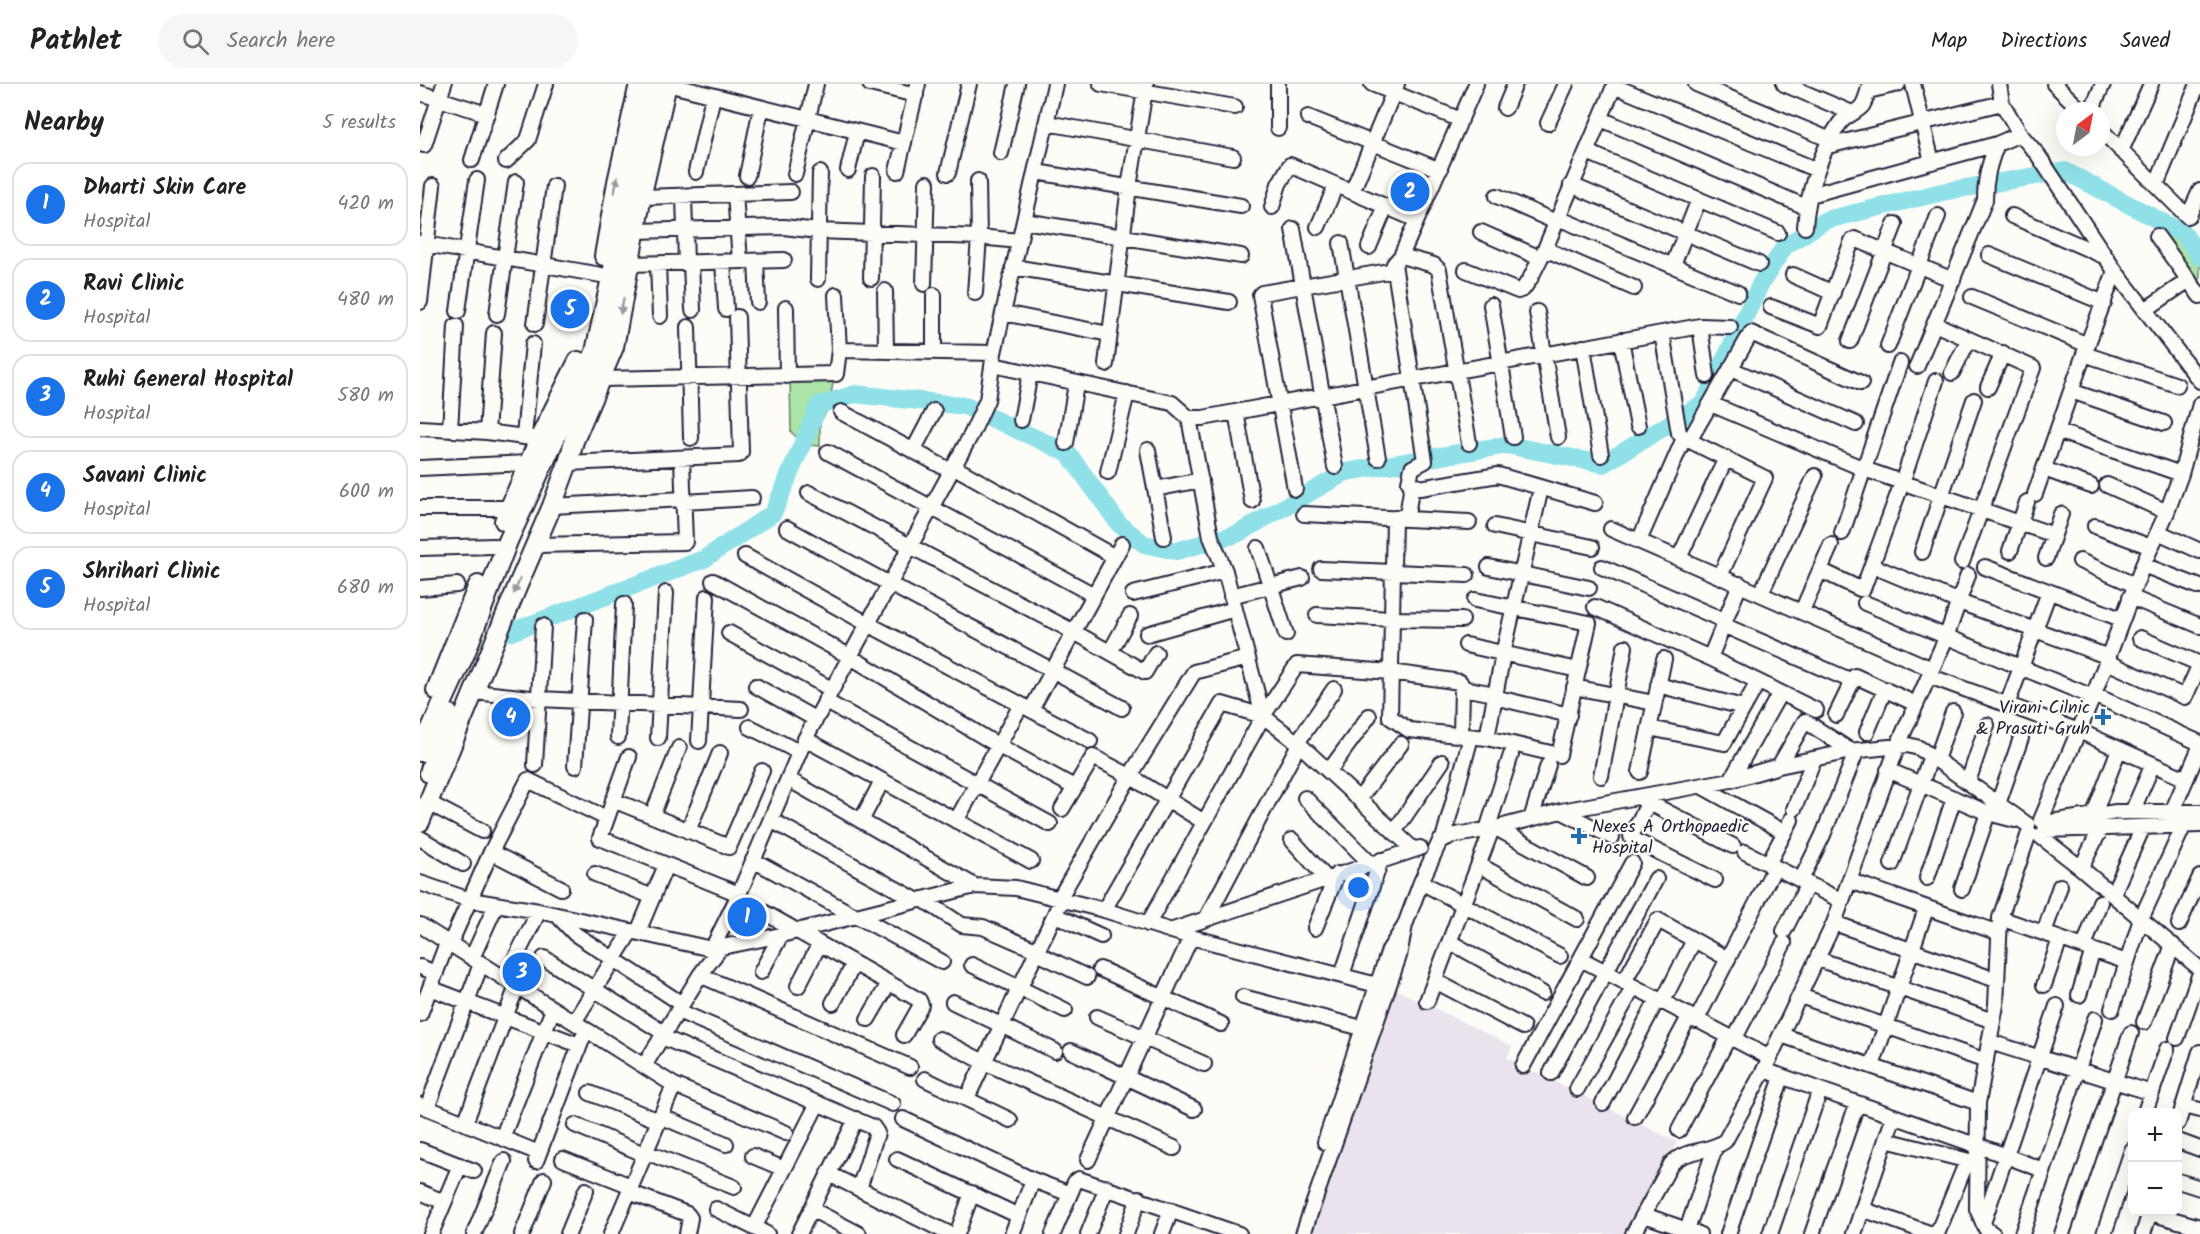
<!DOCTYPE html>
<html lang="en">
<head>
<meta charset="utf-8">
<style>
	body { margin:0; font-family:Kalam,sans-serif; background:#f6f6f6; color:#222 }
	.controls { position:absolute; right:18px; bottom:18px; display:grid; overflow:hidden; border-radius:12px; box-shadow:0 6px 24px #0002 }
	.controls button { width:54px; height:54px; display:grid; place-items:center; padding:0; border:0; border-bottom:2px solid #e0e0e0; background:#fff; color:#222; font:30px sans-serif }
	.compass { position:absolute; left:1636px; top:18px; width:54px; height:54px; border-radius:50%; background:#fff; box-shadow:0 6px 24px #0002; rotate:32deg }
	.you { position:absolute; left:939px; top:804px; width:21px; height:21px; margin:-15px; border:4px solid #fff; border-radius:50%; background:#1a73e8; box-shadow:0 0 0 9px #1a73e833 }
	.badge { display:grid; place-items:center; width:39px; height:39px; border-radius:50%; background:#1a73e8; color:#fff; font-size:20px; font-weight:700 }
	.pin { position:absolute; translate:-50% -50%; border:3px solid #fff; box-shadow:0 2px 6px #0006 }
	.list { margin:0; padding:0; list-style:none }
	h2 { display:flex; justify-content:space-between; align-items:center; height:78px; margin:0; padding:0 24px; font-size:26px }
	h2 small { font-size:20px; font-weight:400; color:#767676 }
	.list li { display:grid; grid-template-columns:39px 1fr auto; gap:18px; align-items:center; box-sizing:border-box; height:84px; margin:0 12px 12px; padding:0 12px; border:2px solid #e0e0e0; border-radius:18px }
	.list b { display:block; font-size:22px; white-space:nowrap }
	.list p { margin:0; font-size:20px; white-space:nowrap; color:#767676 }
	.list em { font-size:20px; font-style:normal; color:#767676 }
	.icon { flex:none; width:33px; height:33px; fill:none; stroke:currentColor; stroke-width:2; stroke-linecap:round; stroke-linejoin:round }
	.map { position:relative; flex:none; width:1780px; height:1150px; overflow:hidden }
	header { display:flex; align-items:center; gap:36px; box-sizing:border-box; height:84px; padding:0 30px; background:#fff; border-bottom:2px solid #e0e0e0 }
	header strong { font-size:28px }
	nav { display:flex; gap:33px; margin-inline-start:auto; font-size:21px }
	.search { width:420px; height:54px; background:#f6f6f6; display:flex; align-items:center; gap:15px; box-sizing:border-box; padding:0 21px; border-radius:33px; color:#767676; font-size:22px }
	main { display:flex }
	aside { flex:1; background:#fff }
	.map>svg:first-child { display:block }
</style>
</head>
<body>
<header>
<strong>Pathlet</strong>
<div class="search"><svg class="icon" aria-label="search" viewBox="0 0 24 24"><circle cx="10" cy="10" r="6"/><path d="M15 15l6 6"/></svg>Search here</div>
<nav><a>Map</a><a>Directions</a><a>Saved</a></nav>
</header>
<main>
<aside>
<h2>Nearby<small>5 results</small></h2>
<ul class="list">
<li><span class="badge">1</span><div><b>Dharti Skin Care</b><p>Hospital</p></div><em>420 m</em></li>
<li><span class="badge">2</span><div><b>Ravi Clinic</b><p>Hospital</p></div><em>480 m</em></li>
<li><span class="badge">3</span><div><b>Ruhi General Hospital</b><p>Hospital</p></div><em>580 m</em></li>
<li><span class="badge">4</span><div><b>Savani Clinic</b><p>Hospital</p></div><em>600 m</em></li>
<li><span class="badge">5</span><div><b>Shrihari Clinic</b><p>Hospital</p></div><em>680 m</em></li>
</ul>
</aside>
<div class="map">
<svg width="1780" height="1150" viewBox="0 0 1780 1150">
	<rect width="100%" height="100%" fill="#fdfcf7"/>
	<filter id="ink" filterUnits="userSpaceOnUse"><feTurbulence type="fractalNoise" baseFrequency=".0167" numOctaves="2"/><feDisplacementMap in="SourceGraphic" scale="12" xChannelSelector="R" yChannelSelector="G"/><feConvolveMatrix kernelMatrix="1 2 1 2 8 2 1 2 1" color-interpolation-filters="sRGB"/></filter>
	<g filter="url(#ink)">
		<path fill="#eae3ee" d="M 973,904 L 1092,962 L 1087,974 L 1257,1058 L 1208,1150 L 892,1150 Z"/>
		<path fill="#ace3a6" stroke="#678270" stroke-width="1.5" d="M 1753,144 L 1780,179 L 1780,202 L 1743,149 Z
			M 414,293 L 409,322 L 400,339 L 400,362 L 385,361 L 371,348 L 370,295 Z"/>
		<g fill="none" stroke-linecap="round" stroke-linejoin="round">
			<path stroke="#8fe1e7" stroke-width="18" d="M 91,548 L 284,475 L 353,429 L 399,321 L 435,310 L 545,322 L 648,369 L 699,440 L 724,460 L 756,467 L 817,450 L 926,388 L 1087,361 L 1183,380 L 1284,319 L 1341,199 L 1365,162 L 1406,136 L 1522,108 L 1645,87 L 1763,149 L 1780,173"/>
			<g stroke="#22223b" stroke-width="18">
				<path id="minor" d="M 247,0 L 484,59
					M 450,0 L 496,11
					M 681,0 L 815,23
					M 952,0 L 1041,36
					M 1056,0 L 997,136 L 981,172 L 974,180 L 1005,377 L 992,384 L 989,398 L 1000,404 L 1078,391 L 1175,419
					M 1276,0 L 1411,56
					M 1364,0 L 1432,29
					M 1493,0 L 1512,78
					M 1579,0 L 1582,19 L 1600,50 L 1618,71 L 1695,187 L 1780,297
					M 1634,0 L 1662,27
					M 1194,2 L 1397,86
					M 1448,7 L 1478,0
					M 0,9 L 67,30
					M 1085,24 L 1095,0
					M 1671,27 L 1683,0
					M 888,33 L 1020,86
					M 1181,35 L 1386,123
					M 627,39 L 813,73
					M 1128,39 L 1146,0
					M 858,44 L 858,0
					M 1681,46 L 1767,132 L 1769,131 L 1780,107
					M 0,60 L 4,61 L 24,0
					M 1408,62 L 1582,19
					M 1701,67 L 1731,0
					M 1167,68 L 1358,149
					M 581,69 L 597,0
					M 52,76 L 76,0
					M 86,77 L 108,56 L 126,0
					M 428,86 L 437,48
					M 477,87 L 498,0
					M 276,88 L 293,12
					M 616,88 L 821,122
					M 528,89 L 549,0
					M 375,90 L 396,0
					M 327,92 L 341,24
					M 1151,101 L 1339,180
					M 1736,101 L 1778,0
					M 932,108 L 977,0
					M 315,110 L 320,177
					M 1390,111 L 1577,60 L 1600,50
					M 264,112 L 266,179
					M 1077,112 L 1136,138
					M 222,113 L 371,108
					M 852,123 L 859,100 L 870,81 L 997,136
					M 1592,132 L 1686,173
					M 1138,134 L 1318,209
					M 604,137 L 821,172
					M 898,143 L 916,101
					M 1385,143 C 1387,110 1401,66 1420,39 C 1426,31 1436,29 1442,22 C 1446,16 1448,7 1450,0
					M 873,145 L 915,383
					M 216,147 L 364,143 L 398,147 L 559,153 L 599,157
					M 1061,148 L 1120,174
					M 1737,152 L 1780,212
					M 0,159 L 181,191
					M 921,159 L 958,374
					M 949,163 L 966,122
					M 1125,165 L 1214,204
					M 1569,171 L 1684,219
					M 981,172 L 1014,181 L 1019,186 L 1049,359
					M 336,177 L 338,218
					M 303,178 L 306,225
					M 271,179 L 273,226
					M 210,180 L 364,176
					M 238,180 L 240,232
					M 1253,181 L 1279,115
					M 593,183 L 809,218
					M 1046,186 L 1098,207 L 1103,205 L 1110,195 L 1125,165 L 1195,0
					M 1373,191 L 1413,209
					M 451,194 L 453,92
					M 398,195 L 400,89
					M 504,200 L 507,99
					M 465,207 L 466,267
					M 555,209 L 559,153 L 558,97
					M 1552,213 L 1668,261
					M 0,218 L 13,102
					M 1071,221 L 1093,353
					M 1351,223 L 1400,242 L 1432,157 L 1435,155 L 1533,196
					M 366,224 L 367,292
					M 1725,226 L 1769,196
					M 38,227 L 57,96
					M 1117,228 L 1138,353
					M 583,229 L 689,250
					M 77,230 L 96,98
					M 115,240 L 134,102
					M 1515,240 L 1613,284 L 1542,478
					M 1280,242 L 1287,292
					M 268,243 L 271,354
					M 1242,249 L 1259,349 L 1264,354 L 1345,394 L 1300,492
					M 1201,256 L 1218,342
					M 1430,257 L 1475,140
					M 1468,262 L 1518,132
					M 1163,263 L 1181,371
					M 419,266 L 574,269
					M 514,268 L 514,211
					M 1664,270 L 1757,301
					M 686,280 L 709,103 L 726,0
					M 573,281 L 752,319 L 769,334 L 783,334 L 1280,242 L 1310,243
					M 1497,282 L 1565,116 C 1565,95 1569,80 1577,60
					M 1311,285 L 1436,340
					M 1532,289 L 1549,255
					M 182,295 L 416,290 L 419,266 L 416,211
					M 1568,303 L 1583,269
					M 1651,307 L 1744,339
					M 1291,320 L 1444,385 L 1634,451
					M 421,328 L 531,387
					M 816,328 L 832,417
					M 769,334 L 791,453 L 805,487 L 843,632 L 879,660 L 993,765
					M 601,336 L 610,290
					M 0,344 L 67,348 L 119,355
					M 30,346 L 36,242
					M 1637,347 L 1761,390
					M 67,348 L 74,249
					M 104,352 L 113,260
					M 1269,357 L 1331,249 L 1441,299
					M 646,359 L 656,300
					M 728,366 L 744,453
					M 493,367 L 514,327
					M 408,368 L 674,511
					M 148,379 L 319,371 L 321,368 L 317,233
					M 534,383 L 695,473
					M 0,384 L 108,379
					M 1624,385 L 1671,402
					M 688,388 L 707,309
					M 992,401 L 987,431 L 974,435 L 970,633 L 989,646 L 1067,654 L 1139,671 L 1169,539 L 1055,516
					M 1687,401 L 1747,428
					M 735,405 L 781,396
					M 875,405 L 840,211 L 842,209 L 975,186
					M 389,409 L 654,548 L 725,588 L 736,569
					M 1615,410 L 1664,270 L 1695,187
					M 264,418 L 332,414
					M 132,422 L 264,415
					M 0,424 L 90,424
					M 884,430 L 1049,438
					M 1075,442 L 1172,463
					M 1675,442 L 1731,463
					M 367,444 C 477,506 591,563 702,624
					M 1191,445 L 1512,585
					M 1738,448 L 1780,467
					M 1422,449 L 1480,279
					M 1219,457 L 1264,354
					M 115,461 L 265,458 L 262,375
					M 0,464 L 74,462
					M 838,464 L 866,550
					M 1590,467 L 1607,418
					M 1502,468 L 1554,316
					M 325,472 L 448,540 L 670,657
					M 1259,474 L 1306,374
					M 1626,474 L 1641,430
					M 1660,477 L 1715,501
					M 1723,481 L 1780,503
					M 1453,482 L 1539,518 L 1689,573
					M 1069,483 L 1169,504
					M 1182,483 L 1305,537
					M 1565,483 L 1701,535
					M 901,485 L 1047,491
					M 1400,486 L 1440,505 L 1443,505 L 1482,399 L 1516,297
					M 293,497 L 429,572 L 579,662 L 654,703
					M 0,504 L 37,501
					M 1341,509 L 1395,392
					M 713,510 L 805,487
					M 811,512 L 882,494
					M 1710,513 L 1780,542
					M 1445,519 L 1673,613
					M 1175,523 L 1290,574 L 1396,626
					M 1382,527 L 1411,461
					M 897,531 L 972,535 L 1042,536
					M 1303,541 L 1432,597
					M 309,549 L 411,605
					M 727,550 L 815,525
					M 1720,554 L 1780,580
					M 1046,561 L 1158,586
					M 690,568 L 710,532
					M 1290,574 L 1320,500
					M 1687,578 L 1765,613 L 1780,580
					M 1509,592 L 1659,647 L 1766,695
					M 1238,601 L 1323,623
					M 336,602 L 395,635
					M 1154,603 L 1234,619
					M 1042,604 L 1075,610
					M 54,608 L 120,615 L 321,625
					M 1674,611 L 1780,659
					M 1074,613 L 1149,631
					M 405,617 L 630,740
					M 1587,621 L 1629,508
					M 611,626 L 702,460
					M 1416,631 L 1435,592 L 1496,620
					M 330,643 L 379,668
					M 1229,644 L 1304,659 L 1338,598
					M 1447,648 L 1465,605
					M 198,653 L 204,520
					M 238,654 L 246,509
					M 1067,654 L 1083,570 L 1121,404
					M 385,655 L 611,777
					M 279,657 L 287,513
					M 877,659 L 914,605
					M 209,673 L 180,754 L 319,810
					M 1516,676 L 1533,628
					M 115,681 L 123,542
					M 155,682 L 165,535
					M 1359,682 L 1385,637 L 1431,667
					M 1468,686 L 1568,729 L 1595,736
					M 909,687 L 949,632
					M 1220,688 L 1244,575
					M 1181,692 L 1205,563
					M 368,695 L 555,802
					M 1311,696 L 1360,609
					M 1548,698 L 1567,641
					M 1281,702 L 1364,748
					M 885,714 L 950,779
					M 939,715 L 981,660
					M 1222,715 L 1313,762
					M 193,716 L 309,763 L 342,687
					M 1229,718 L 1211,752 L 1212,755 L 1295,796
					M 9,719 L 62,747
					M 1578,720 L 1601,654
					M 642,725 L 673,673 L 710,692 L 784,738
					M 1374,725 L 1394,675
					M 1141,727 L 1192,753
					M 1712,728 L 1733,680
					M 1752,728 L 1780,663
					M 1674,730 L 1699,665
					M 232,732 L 259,664
					M 1111,735 L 1128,681
					M 351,736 L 496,816
					M 1621,736 L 1673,613 L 1723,481 L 1747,428 L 1761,390 L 1780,320
					M 441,737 L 462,697
					M 536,737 L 601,621
					M 1624,739 L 1696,728 L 1780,728
					M 1076,744 L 1167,794
					M 1067,746 L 1091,671
					M 1625,746 L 1780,741
					M 268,747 L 300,669
					M 974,748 L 1022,678
					M 1620,752 L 1661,784 L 1780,885
					M 0,754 L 43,780
					M 1023,755 L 1051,653
					M 872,756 L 906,794
					M 71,768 L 141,804
					M 1325,768 L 1422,817
					M 333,776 L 435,832
					M 1348,780 L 1371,736
					M 1472,780 L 1511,672
					M 1059,781 L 1157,835
					M 1661,784 L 1681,744
					M 175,790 L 233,813
					M 1507,794 L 1534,714
					M 1381,796 L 1403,751 L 1437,666
					M 1001,798 L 1140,872
					M 0,799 L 50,816 L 119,827 L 292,865 L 361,851 L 555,802 L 596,804 L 684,826 L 771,853 L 957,901 L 967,906
					M 1436,799 L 1579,849
					M 1542,805 L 1568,729
					M 1693,810 L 1723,743
					M 317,813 L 499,916 L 501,921 L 484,951
					M 502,815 L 542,841 L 563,843 L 618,867
					M 639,815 L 710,692 L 774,588 L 828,574
					M 684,826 L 802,620 L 843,632
					M 137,831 L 155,850 L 262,920
					M 635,831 L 681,852
					M 437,832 L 522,878
					M 787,833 L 879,660
					M 1580,834 L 1707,878
					M 1414,839 L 1576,896
					M 728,840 L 843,632 L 877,581 L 971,588 L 1040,598 L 1042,602 L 1041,652
					M 1759,840 L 1780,793
					M 0,841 L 254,1001 L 366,1049
					M 895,844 L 917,790
					M 750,847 L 1000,764
					M 1364,847 L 1388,800
					M 218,848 L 246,781
					M 1624,849 L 1640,802
					M 1030,858 L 1122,909
					M 30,860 L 71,768 L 108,696 L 186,734
					M 1664,863 L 1680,818
					M 292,865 L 319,810 L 385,655 L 552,349 L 567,316 L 574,269 L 635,0
					M 617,869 L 667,893
					M 52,874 L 76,821
					M 124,874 L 244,949
					M 1161,875 L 1350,974
					M 1398,875 L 1573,937
					M 552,881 L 645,926
					M 0,883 L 16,889
					M 680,885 L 801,940
					M 341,888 L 361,851
					M 280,891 L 490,983
					M 922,891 L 961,776
					M 85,895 L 119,827
					M 1015,897 L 1103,943
					M 1204,898 L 1238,836 L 1308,875
					M 1624,901 L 1640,855
					M 378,902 L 399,861
					M 10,904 L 159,961
					M 1659,911 L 1673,866
					M 1380,912 L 1566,977
					M 823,913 L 942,944
					M 1007,917 L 1072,745
					M 533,918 L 635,967
					M 413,919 L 434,880
					M 1242,919 L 1274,856
					M 1692,925 L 1721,835 L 1764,741
					M 258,927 L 473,1020
					M 0,930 L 27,859
					M 677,933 L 784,980
					M 448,935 L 469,899
					M 1276,937 L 1355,783
					M 154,938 L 211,847
					M 1724,938 L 1753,861
					M 1361,951 L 1558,1019
					M 242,953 L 453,1043 L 457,1049 L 439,1105
					M 1757,954 L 1780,889
					M 519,955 L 564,978 L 754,1064
					M 1314,956 L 1364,859
					M 1570,958 L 1732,1009
					M 651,967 L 774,1025
					M 224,982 L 280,891 L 301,863
					M 1103,982 L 1212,779
					M 1452,982 L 1506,825
					M 1344,986 L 1558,1062
					M 1131,989 L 1236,795
					M 505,995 L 590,1036
					M 1157,1005 L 1213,904
					M 170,1009 L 239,1037
					M 547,1014 L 642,815
					M 1183,1019 L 1237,916
					M 0,1021 L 119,1069
					M 1763,1022 L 1780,1026
					M 7,1024 L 61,880
					M 1725,1028 L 1747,965
					M 240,1032 L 306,1060
					M 1215,1033 L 1269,933
					M 483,1035 L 613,1096 L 650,1110
					M 45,1039 L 97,902
					M 1758,1039 L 1780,968
					M 155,1041 L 224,1070
					M 1259,1046 L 1309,953
					M 82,1054 L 133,925
					M 1466,1056 L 1557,1079
					M 1758,1057 L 1780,1065
					M 905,1058 L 969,866 L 984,843
					M 1557,1061 L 1623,1086
					M 0,1066 L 54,1087
					M 226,1068 L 314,1103
					M 333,1072 L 364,1085
					M 143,1075 L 211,1102
					M 477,1075 L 599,1132
					M 668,1076 L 771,853
					M 116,1077 L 163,953
					M 409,1090 L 530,1150
					M 1758,1097 L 1780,1104
					M 0,1108 L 24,1118
					M 209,1108 L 267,1130 L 270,1134 L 267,1150
					M 296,1125 L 347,1150
					M 391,1125 L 439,1150
					M 1442,1125 L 1512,1150
					M 1730,1129 L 1780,1143
					M 1224,1131 L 1279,1150
					M 1563,1139 L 1637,922
					M 334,1144 L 398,1019
					M 1267,1146 L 1295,1064
					M 11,1150 L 40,1081
					M 54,1150 L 84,1077
					M 102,1150 L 124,1096
					M 148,1150 L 166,1106
					M 191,1150 L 254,1001
					M 379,1150 L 436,1035
					M 537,1150 L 552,1109
					M 592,1150 L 613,1096
					M 633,1150 L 655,1098 L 659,1095 L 819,1150
					M 668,1150 L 687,1103
					M 706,1150 L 719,1114
					M 742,1150 L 751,1126
					M 883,1150 L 979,872 L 985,841 L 1001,798 L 1020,757 L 1031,752 L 1076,744 L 1141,727 L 1311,696 L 1359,682 L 1431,667 L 1488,661 L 1499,664 L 1511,672 L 1608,741
					M 1213,1150 L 1251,1080 C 1266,1064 1287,1070 1305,1057 L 1344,986 L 1414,839 L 1478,661 L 1526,554 L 1548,491
					M 1308,1150 L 1362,993
					M 1350,1150 L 1400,1006
					M 1392,1150 L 1437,1020
					M 1434,1150 L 1474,1032
					M 1517,1150 L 1547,1077
					M 1573,1150 L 1566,1145 L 1557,1125 L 1558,1019 L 1576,921 L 1580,834 L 1609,749
					M 1602,1150 L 1675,935
					M 1642,1150 L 1711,949
					M 1684,1150 L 1712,1066
					M 1723,1150 L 1730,1128"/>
			</g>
			<g stroke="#22223b" stroke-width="22">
				<path id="major" d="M 184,172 L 197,98 L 219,0
					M 84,437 L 119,355 L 158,277
					M 16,606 L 58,501
					M 0,668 L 45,570 L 88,457 L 175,268 L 230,13 L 229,0
					M 9,689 L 28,629
					M 0,738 L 98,501 L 132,422 L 148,379 L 154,357 L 194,263 L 224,101 L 247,0"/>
			</g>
			<use href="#minor" stroke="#fdfcf7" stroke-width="14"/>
			<use href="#major" stroke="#fdfcf7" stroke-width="18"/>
		</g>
		<defs><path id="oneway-solid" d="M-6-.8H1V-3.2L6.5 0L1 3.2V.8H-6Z" transform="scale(1.5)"/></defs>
		<g fill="#9a9aa2">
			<use href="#oneway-solid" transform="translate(196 101) rotate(-79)"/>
			<use href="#oneway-solid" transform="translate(202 222) rotate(101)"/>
			<use href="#oneway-solid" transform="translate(97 502) rotate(113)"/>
		</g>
	</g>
	<g fill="#1f6fb2" stroke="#fdfcf7" stroke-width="2">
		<path d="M1680 624h6v6h6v6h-6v6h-6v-6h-6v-6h6z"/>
		<path d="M1156 743h6v6h6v6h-6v6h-6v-6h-6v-6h6z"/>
	</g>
	<g text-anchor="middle" stroke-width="4.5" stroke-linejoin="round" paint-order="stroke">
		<g font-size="18" fill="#22223b" stroke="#fdfcf7" text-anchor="end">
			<text x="1670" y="629">Virani Cilnic<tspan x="1670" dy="21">&amp; Prasuti Gruh</tspan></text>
			<text x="1172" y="748" text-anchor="start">Nexes A Orthopaedic<tspan x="1172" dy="21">Hospital</tspan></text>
		</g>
	</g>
</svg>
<div class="controls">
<button>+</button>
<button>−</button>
</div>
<svg class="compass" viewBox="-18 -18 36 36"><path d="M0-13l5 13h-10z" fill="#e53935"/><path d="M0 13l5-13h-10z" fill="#767676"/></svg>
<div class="you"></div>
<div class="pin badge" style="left:327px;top:833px">1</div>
<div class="pin badge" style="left:990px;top:108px">2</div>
<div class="pin badge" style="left:102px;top:888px">3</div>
<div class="pin badge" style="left:91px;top:633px">4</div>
<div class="pin badge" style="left:150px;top:225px">5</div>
</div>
</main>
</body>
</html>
